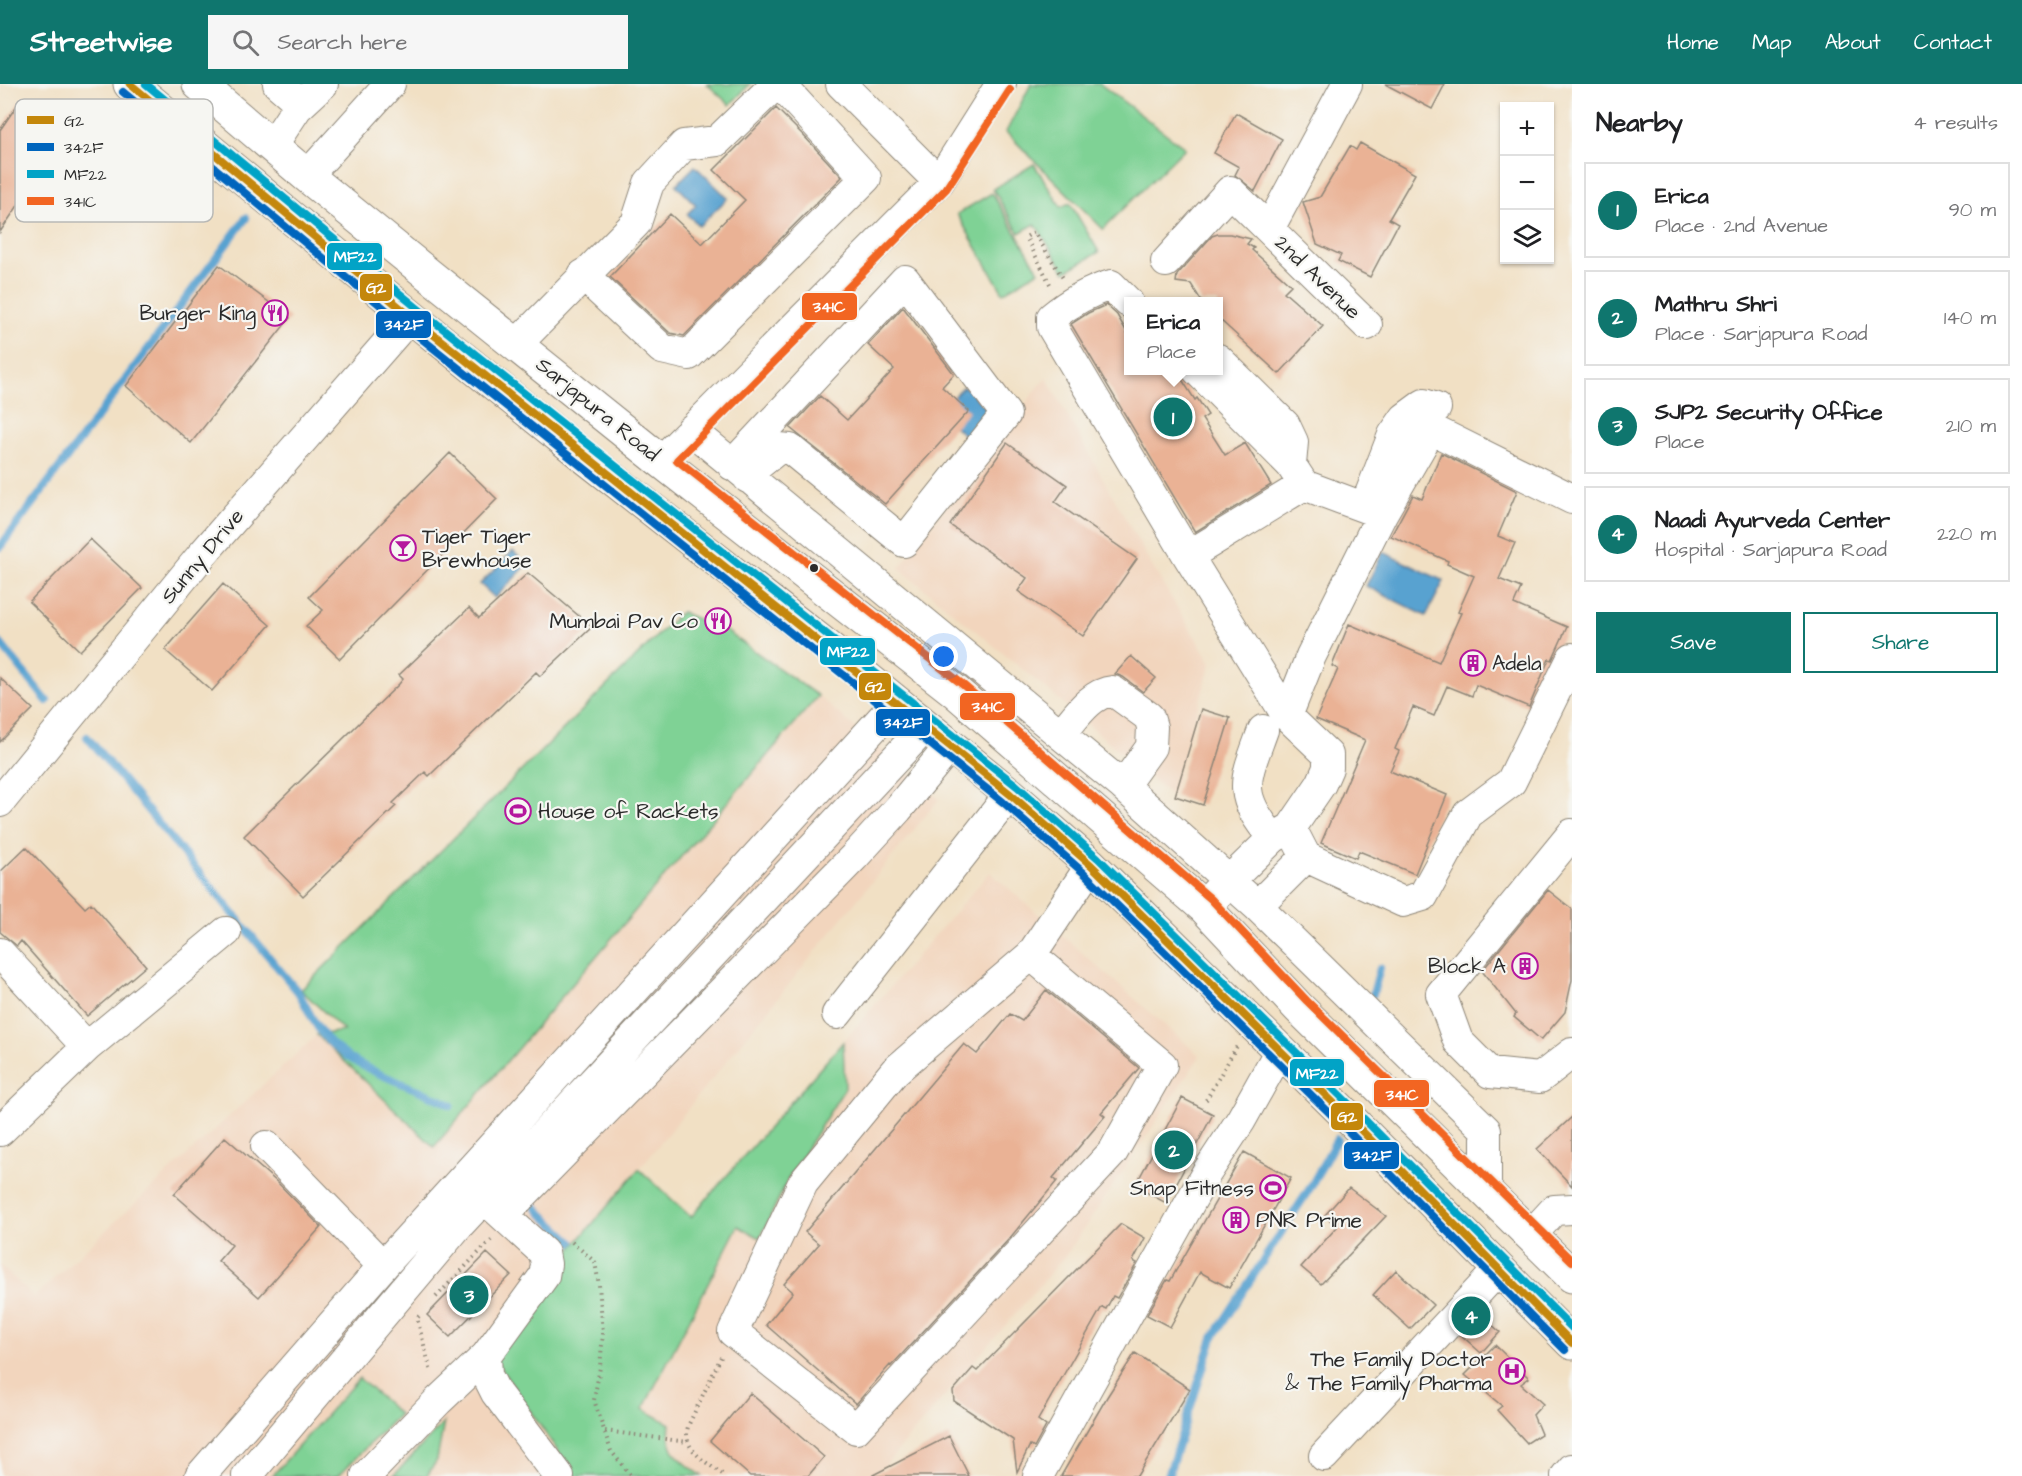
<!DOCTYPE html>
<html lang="en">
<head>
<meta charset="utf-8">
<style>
	body { margin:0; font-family:"Architects Daughter",sans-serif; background:#f6f6f6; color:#202124 }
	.controls { position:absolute; right:18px; top:18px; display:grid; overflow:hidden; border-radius:0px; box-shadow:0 2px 4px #0004 }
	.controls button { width:54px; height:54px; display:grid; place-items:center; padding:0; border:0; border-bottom:2px solid #e0e0e0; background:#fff; color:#202124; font:30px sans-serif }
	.you { position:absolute; left:944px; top:573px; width:21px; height:21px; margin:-15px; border:4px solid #fff; border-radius:50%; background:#1a73e8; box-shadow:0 0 0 9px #1a73e833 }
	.badge { display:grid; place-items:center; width:39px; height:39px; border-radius:50%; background:#0f766e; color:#fff; font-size:20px; font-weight:700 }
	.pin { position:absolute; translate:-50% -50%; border:3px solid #fff; box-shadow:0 2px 6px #0006 }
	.popup { position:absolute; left:1124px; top:213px; width:99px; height:78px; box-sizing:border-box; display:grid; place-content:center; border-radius:0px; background:#fff; filter:drop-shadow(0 2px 4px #0005); font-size:20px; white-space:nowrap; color:#757577 }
	.popup b { font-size:22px; color:#202124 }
	.popup::after { content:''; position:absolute; left:50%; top:100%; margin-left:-12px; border:12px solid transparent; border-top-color:#fff }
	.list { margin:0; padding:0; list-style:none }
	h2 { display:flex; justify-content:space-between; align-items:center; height:78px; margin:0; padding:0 24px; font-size:26px }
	h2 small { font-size:20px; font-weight:400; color:#757577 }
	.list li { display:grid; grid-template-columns:39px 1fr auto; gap:18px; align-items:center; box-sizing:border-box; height:96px; margin:0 12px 12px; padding:0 12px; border:2px solid #e0e0e0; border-radius:0px }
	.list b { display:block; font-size:22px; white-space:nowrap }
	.list p { margin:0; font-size:20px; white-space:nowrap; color:#757577 }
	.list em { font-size:20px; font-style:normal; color:#757577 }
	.actions { display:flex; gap:12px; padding:18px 24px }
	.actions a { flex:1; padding:14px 0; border:2px solid #0f766e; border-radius:0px; text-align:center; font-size:21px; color:#0f766e }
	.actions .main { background:#0f766e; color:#fff }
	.icon { flex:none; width:33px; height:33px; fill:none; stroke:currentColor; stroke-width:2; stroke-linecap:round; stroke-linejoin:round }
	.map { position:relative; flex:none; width:1572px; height:1392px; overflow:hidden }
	header { display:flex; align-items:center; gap:36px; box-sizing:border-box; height:84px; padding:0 30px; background:#0f766e; color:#fff }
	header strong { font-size:28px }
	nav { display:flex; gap:33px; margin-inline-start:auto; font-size:21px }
	.search { width:420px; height:54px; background:#f6f6f6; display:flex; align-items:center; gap:15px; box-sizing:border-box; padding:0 21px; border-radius:0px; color:#757577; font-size:22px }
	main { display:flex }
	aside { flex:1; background:#fff }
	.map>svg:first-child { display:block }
</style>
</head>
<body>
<header>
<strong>Streetwise</strong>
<div class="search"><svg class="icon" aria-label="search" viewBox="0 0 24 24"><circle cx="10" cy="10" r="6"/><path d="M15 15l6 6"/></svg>Search here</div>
<nav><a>Home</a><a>Map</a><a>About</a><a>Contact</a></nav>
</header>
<main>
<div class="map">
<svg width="1572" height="1392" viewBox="0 0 1572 1392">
	<rect width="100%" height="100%" fill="#f6f6f2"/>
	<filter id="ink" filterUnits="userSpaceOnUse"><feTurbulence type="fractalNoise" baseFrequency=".0167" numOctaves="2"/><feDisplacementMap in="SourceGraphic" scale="12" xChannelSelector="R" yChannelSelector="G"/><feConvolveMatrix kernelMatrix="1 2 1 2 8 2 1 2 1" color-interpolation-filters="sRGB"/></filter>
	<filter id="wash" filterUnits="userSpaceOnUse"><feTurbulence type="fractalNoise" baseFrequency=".008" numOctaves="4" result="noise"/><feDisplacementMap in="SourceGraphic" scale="24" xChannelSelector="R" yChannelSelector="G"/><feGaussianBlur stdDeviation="1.35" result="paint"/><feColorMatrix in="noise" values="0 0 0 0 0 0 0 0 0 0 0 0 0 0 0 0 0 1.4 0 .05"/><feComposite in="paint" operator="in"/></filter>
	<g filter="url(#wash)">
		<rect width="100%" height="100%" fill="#f1e0c4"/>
		<path fill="#f2d5bd" d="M 94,44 L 121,60 L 82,121 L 55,104 Z
			M 1046,293 L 1152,482 L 1211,579 L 1172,712 L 1055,612 L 899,484 Z
			M 818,612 L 939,715 L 639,1085 L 691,1133 L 990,788 L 1200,972 L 1069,1167 L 876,1392 L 0,1392 L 0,1181 L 34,1213 L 317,951 L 434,1063 Z"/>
		<path fill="#7fd295" stroke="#557e60" stroke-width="1.5" d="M 707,0 L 750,0 L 730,21 Z
			M 1031,0 L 1100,0 L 1185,64 L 1103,145 L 1006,48 Z
			M 1034,80 L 1061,123 L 1070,119 L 1099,168 L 1065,188 L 1035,140 L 1019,149 L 993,105 Z
			M 992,109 L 1039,187 L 1003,209 L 957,130 Z
			M 681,528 L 726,547 L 818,612 L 434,1063 L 317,951 L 344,947 L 301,906 Z
			M 843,958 L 845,1004 L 790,1091 L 760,1154 L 738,1142 L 643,1325 L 670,1340 C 666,1369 681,1376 702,1392 L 575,1392 L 492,1272 L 571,1165 L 639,1085 L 691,1133 Z
			M 359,1294 L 399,1330 L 338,1392 L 272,1392 Z
			M 444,1338 L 437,1376 L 427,1392 L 393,1392 Z"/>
		<path fill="#59a2d0" stroke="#42667e" stroke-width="1.5" d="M 695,82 L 728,114 L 699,142 L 687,130 L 696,121 L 676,101 Z
			M 964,302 L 997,335 L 972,359 L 939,327 Z
			M 513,467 L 527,481 L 495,514 L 480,500 Z
			M 1383,468 L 1444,497 L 1426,532 L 1366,502 Z"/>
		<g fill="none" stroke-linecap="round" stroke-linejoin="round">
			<path stroke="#59a2d0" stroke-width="8" d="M 0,463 L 246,134
				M 0,559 L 47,617
				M 87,653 L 298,908 C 306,921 312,936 321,948 C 350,987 410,999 451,1021
				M 1373,910 L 1380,884
				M 529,1115 L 542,1130 L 572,1158
				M 1168,1392 L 1213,1254 L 1310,1104 L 1337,1055"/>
		</g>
		<g id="blocks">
			<path fill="#eab295" d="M 1385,0 L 1445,0 L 1432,25 Z
				M 20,17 L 71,51 L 36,103 L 32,101 L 0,148 L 0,46 Z
				M 776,24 L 803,51 L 842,93 L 684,252 L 670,249 L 610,193 L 670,130 L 702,160 L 745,116 L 714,86 Z
				M 1236,29 L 1282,55 L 1255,107 L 1235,91 L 1239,83 L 1214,69 Z
				M 1360,59 L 1415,90 L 1389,135 L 1398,140 L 1370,193 L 1338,177 L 1341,171 L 1317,160 L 1303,118 L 1320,113 L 1350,62 L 1356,66 Z
				M 1218,150 L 1230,150 L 1251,155 L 1247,160 L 1254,164 L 1252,166 L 1291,201 L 1284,208 L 1323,242 L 1279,290 L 1218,234 L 1218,218 L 1202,218 L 1191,200 L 1176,198 L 1177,191 L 1212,152 Z
				M 219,181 L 290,234 L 191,359 L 126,302 Z
				M 1106,221 L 1117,231 L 1128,250 L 1128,286 L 1176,286 L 1195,316 L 1197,314 L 1208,331 L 1202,335 L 1225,371 L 1245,359 L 1271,401 L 1195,448 L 1071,240 L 1088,229 Z
				M 903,223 L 954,290 L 942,303 L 969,327 L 885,420 L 790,344 L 820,312 L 847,336 L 894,285 L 868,261 Z
				M 1007,359 L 1067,401 L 1055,418 L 1137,475 L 1083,552 L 1018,507 L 1027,494 L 950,441 Z
				M 450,369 L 497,415 L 340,575 L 306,542 L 323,526 L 309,513 Z
				M 1441,369 L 1517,407 L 1498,452 L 1515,459 L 1499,495 L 1521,504 L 1514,520 L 1567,543 L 1552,576 L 1549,575 L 1529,623 L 1476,601 L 1472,612 L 1447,602 L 1434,632 L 1413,623 L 1395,665 L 1399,667 L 1390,687 L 1447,711 L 1415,790 L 1359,767 L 1356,774 L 1321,759 L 1365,656 L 1316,635 L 1338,585 L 1332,582 L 1349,540 L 1439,578 L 1461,529 L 1458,528 L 1474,492 L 1447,480 L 1448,477 L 1391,452 L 1413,411 L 1422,415 Z
				M 90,455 L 142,504 L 80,567 L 29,518 Z
				M 528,489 L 592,543 L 540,592 L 536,588 L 429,692 L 425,688 L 393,719 L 396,722 L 303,812 L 244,752 L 399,600 L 403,595 L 399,591 L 469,524 L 479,534 Z
				M 223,500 L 270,541 L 212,607 L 165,566 Z
				M 1131,572 L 1156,594 L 1143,608 L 1123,593 L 1115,590 Z
				M 0,594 L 33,625 L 0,658 Z
				M 1201,625 L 1230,634 L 1203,721 L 1175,712 Z
				M 26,763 L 85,824 L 91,819 L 146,882 L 87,932 L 21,857 L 17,862 L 0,848 L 0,788 Z
				M 1548,806 L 1572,825 L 1572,896 L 1565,928 L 1541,956 L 1514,933 L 1516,930 L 1482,887 Z
				M 1046,906 L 1139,984 L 1101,1029 L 1105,1032 L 1053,1094 L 1057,1097 L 1009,1155 L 891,1282 L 890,1281 L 856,1320 L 766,1241 L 793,1208 L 784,1200 L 819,1160 L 805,1148 L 964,960 L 977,970 L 1010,930 L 1022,937 Z
				M 1182,1014 L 1213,1030 L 1166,1119 L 1135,1102 Z
				M 1572,1033 L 1572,1102 L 1537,1065 Z
				M 225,1053 L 278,1099 L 321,1143 L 259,1213 L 218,1177 L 232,1161 L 174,1110 Z
				M 1244,1068 L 1291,1094 L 1229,1204 L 1200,1188 L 1170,1243 L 1147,1231 L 1167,1196 L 1170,1197 Z
				M 1349,1104 L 1386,1132 L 1321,1200 L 1301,1183 L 1337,1143 L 1325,1131 Z
				M 1121,1140 L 1145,1154 L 1133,1177 L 1137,1179 L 1117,1214 L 1113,1212 L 1106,1225 L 1102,1223 L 1038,1336 L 1046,1342 L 1034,1364 L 1030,1361 L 1017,1388 L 1013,1356 L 954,1317 L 953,1307 L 973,1284 L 977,1287 Z
				M 487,1169 L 511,1191 L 450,1253 L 427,1231 Z
				M 1396,1186 L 1433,1221 L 1410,1245 L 1373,1211 Z
				M 1480,1230 L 1500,1248 L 1481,1269 L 1461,1251 Z
				M 1495,1261 L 1529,1294 L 1521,1300 L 1543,1320 L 1533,1331 L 1541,1350 L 1527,1359 L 1497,1326 L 1502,1322 L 1465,1291 Z
				M 1135,1269 L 1190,1305 L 1137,1392 L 1061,1392 L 1107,1313 Z
				M 750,1309 L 824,1373 L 808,1392 L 750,1392 L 710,1357 Z
				M 949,1352 L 969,1392 L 871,1392 Z"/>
		</g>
	</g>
	<g filter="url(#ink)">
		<use href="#blocks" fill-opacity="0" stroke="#8e8678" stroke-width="1.5"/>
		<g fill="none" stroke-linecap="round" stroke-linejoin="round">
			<g stroke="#8e8678" stroke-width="32">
				<path id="minor" d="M 841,0 L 939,98
					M 297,24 L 323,0
					M 272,62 L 297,24 L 293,13 L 278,0
					M 307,92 L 390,0
					M 1269,145 L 1347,0
					M 1166,178 L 1230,107 L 1367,241
					M 583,191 L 662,265 L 689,271 L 866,94 L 780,0
					M 1128,218 L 1111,201 C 1088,208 1070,218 1052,233 L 1052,243 L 1188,472
					M 517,260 L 636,139 L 649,99 L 684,61 L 717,57 L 776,0
					M 1218,275 L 1285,341 L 1293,358 L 1291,381
					M 1197,286 L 1291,381 L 1304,401
					M 691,346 L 1123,702 L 1257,822 L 1486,1046 L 1486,1108
					M 661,377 L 939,98 L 1001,0
					M 732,381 L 905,196 L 1006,330 L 904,458 L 790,365 L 779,364 L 758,381 L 748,394
					M 1365,423 L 1393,351 L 1405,334 L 1424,320 L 1436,324
					M 1287,632 L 1311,572 L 1382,430
					M 1263,646 C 1245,696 1235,709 1273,754
					M 1061,650 C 1075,634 1090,609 1113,607 L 1149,633 L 1152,643 L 1151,663 L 1123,702
					M 0,718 L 201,472 L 396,249 L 409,231
					M 1291,744 L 1306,773 L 1403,818 L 1423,812 L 1468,730 L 1511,698 L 1572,574
					M 1572,750 L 1441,910 L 1458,957 L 1490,989 L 1540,994 L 1572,969
					M 1230,796 L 1273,754 L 1291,744 L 1321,700 L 1328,684 L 1328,671 L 1287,632 L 1188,472 L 1304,401 L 1382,430 L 1431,345 L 1572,415
					M 1257,822 L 1306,773
					M 0,869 L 87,963
					M 1031,871 L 895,987 L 803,1099 L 733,1248 L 856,1345 L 1113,1068 L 1162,981 L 1031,871 L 1091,781
					M 837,930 L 1010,710
					M 0,1047 L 87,963 L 226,848
					M 266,1062 L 383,1182
					M 487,1117 L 544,1169 L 546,1180 L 544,1192 L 486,1272 L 487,1291 L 496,1309 L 559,1392
					M 503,1131 L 854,773 L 898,725 L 950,662
					M 1531,1151 L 1554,1126 L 1572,1125
					M 1324,1372 L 1499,1185
					M 200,1392 L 383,1182 L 897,618
					M 247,1392 L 456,1144 L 925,643
					M 366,1392 L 438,1317 L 486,1272
					M 1038,1392 L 1207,1088 L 1241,1036 L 1279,968
					M 1566,1392 L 1572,1385"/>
			</g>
			<g stroke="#8e8678" stroke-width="35">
				<path id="major" d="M 130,0 L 409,231 L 589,376 L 848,579 L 1010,710 L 1091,781 L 1352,1037 L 1572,1259
					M 199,0 L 307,92 L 429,191 L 661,377 L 956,608 L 1204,823 L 1299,924 L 1572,1192
					M 1204,823 L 1230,796"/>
			</g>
			<path stroke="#8e8678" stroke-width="4" stroke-dasharray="1.5 4.5" stroke-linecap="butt" d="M 1050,200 L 1026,153 L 1034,148 L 1063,194
				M 1206,1016 L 1237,962
				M 572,1158 L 595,1178 L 599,1201 L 603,1249 L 600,1283 L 594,1316 L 611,1367 L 631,1392
				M 436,1213 L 491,1156
				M 419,1232 L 417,1234 L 431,1288
				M 721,1273 L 689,1340 C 679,1365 708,1379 725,1392
				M 605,1347 L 688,1358"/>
			<use href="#minor" stroke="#fff" stroke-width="30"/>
			<use href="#major" stroke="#fff" stroke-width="33"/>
			<g stroke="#f6f6f2" stroke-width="12">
				<path id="bus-1" d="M 130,0 L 409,231 L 1010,710 L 1091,781 L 1352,1037 L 1572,1259"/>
			</g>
			<g stroke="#f6f6f2" stroke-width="12">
				<path id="bus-2" d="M 123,8 L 402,239 L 1003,718 L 1084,789 L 1345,1044 L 1565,1266"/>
			</g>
			<g stroke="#f6f6f2" stroke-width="12">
				<path id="bus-3" d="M 146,0 L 416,223 L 1017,702 L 1098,774 L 1359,1030 L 1572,1244"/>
			</g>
			<g stroke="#f6f6f2" stroke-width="12">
				<path id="bus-4" d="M 1010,6 L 946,105 L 677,376 L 962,600 L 1211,815 L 1307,917 L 1572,1177"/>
			</g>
			<use href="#bus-1" stroke="#c4870b" stroke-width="8"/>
			<use href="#bus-2" stroke="#0065bd" stroke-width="8"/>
			<use href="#bus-3" stroke="#02a3c6" stroke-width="8"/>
			<use href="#bus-4" stroke="#f26522" stroke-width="8"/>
		</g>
	</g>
	<defs>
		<g id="restaurant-ring" transform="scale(1.35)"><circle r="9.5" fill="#f6f6f2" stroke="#b5179e" stroke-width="1.5"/><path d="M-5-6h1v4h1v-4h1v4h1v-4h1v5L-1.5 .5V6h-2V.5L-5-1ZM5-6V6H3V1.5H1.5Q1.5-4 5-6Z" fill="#b5179e"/></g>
		<g id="bar-ring" transform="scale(1.35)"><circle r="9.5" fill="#f6f6f2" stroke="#b5179e" stroke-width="1.5"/><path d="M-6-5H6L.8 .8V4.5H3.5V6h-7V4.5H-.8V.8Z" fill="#b5179e"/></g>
		<g id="building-ring" transform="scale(1.35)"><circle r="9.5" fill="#f6f6f2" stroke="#b5179e" stroke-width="1.5"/><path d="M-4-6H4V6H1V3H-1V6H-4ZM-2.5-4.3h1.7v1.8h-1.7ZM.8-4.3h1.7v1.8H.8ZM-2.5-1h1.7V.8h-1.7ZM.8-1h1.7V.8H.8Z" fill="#b5179e"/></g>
		<g id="stadium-ring" transform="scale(1.35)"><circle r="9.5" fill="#f6f6f2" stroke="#b5179e" stroke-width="1.5"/><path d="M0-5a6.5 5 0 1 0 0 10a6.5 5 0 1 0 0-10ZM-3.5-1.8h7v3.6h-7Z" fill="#b5179e"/></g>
		<g id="hospital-ring" transform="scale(1.35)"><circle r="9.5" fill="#f6f6f2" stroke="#b5179e" stroke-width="1.5"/><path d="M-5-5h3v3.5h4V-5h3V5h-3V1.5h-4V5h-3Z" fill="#b5179e"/></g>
	</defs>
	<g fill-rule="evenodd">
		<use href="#restaurant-ring" x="275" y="229"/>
		<use href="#bar-ring" x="403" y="464"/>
		<use href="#restaurant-ring" x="718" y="537"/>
		<use href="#building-ring" x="1473" y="579"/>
		<use href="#stadium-ring" x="518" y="727"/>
		<use href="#building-ring" x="1525" y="882"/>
		<use href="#stadium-ring" x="1273" y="1104"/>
		<use href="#building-ring" x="1236" y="1136"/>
		<use href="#hospital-ring" x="1512" y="1287"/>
	</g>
	<circle fill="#2b2b2b" stroke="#f6f6f2" stroke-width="2" cx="814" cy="484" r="5"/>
	<g text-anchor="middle" stroke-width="4.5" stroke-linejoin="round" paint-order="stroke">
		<g font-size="21" fill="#2b2b2b" stroke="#f6f6f2">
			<text transform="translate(1318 193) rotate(44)" y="7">2nd Avenue</text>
			<text transform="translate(598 325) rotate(39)" y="7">Sarjapura Road</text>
			<text transform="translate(202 472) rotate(-50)" y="7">Sunny Drive</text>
		</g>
		<g font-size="21" fill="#2b2b2b" stroke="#f6f6f2" text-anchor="end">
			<text x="256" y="236">Burger King</text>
			<text x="422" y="459" text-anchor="start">Tiger Tiger<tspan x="422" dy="24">Brewhouse</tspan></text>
			<text x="698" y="544">Mumbai Pav Co</text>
			<text x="1492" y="586" text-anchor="start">Adela</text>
			<text x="538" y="734" text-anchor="start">House of Rackets</text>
			<text x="1506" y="889">Block A</text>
			<text x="1254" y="1111">Snap Fitness</text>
			<text x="1256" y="1143" text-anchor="start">PNR Prime</text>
			<text x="1492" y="1282">The Family Doctor<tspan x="1492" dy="24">&amp; The Family Pharma</tspan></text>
		</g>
	</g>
	<rect x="15" y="15" width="198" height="123" rx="9" fill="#f6f6f2" stroke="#b9b9b6" stroke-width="1.5"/>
	<rect x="27" y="32" width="27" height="8" fill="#c4870b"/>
	<rect x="27" y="59" width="27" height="8" fill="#0065bd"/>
	<rect x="27" y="86" width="27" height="8" fill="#02a3c6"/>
	<rect x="27" y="113" width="27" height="8" fill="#f26522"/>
	<g font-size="16" fill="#2b2b2b">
		<text x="64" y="42">G2</text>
		<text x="64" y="69">342F</text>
		<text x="64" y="96">MF22</text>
		<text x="64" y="123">341C</text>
	</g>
	<g stroke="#f6f6f2" stroke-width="2">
		<rect x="326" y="158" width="57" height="29" rx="6" fill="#02a3c6"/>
		<rect x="359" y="189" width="34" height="29" rx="6" fill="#c4870b"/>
		<rect x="801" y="208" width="57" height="29" rx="6" fill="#f26522"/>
		<rect x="375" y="226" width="57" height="29" rx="6" fill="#0065bd"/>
		<rect x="819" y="553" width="57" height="29" rx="6" fill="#02a3c6"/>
		<rect x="858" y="588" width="34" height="29" rx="6" fill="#c4870b"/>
		<rect x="959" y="608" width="57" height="29" rx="6" fill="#f26522"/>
		<rect x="875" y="624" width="56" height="29" rx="6" fill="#0065bd"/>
		<rect x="1289" y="974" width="56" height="29" rx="6" fill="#02a3c6"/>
		<rect x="1373" y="995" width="57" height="29" rx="6" fill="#f26522"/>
		<rect x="1330" y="1018" width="34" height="29" rx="6" fill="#c4870b"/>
		<rect x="1343" y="1057" width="57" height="29" rx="6" fill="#0065bd"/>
	</g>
	<g font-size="16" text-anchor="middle" font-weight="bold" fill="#fff">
		<text x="355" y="178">MF22</text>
		<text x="376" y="209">G2</text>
		<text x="829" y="228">341C</text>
		<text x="404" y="246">342F</text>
		<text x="848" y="573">MF22</text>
		<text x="875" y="608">G2</text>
		<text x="988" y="628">341C</text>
		<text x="903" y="644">342F</text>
		<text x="1317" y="995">MF22</text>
		<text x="1402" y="1016">341C</text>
		<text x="1347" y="1038">G2</text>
		<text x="1372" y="1077">342F</text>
	</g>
</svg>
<div class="controls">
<button>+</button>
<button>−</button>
<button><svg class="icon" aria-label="layers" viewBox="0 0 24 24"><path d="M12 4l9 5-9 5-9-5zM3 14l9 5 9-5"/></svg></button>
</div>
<div class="you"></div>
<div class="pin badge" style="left:1173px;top:333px">1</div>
<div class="popup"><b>Erica</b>Place</div>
<div class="pin badge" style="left:1174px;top:1066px">2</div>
<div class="pin badge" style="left:469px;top:1211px">3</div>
<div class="pin badge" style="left:1471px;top:1232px">4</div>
</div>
<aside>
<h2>Nearby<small>4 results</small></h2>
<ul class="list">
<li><span class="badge">1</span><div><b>Erica</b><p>Place · 2nd Avenue</p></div><em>90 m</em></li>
<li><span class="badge">2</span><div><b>Mathru Shri</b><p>Place · Sarjapura Road</p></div><em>140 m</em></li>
<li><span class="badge">3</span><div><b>SJP2 Security Office</b><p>Place</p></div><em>210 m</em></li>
<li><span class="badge">4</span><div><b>Naadi Ayurveda Center</b><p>Hospital · Sarjapura Road</p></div><em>220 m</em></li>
</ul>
<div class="actions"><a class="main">Save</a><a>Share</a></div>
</aside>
</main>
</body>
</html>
